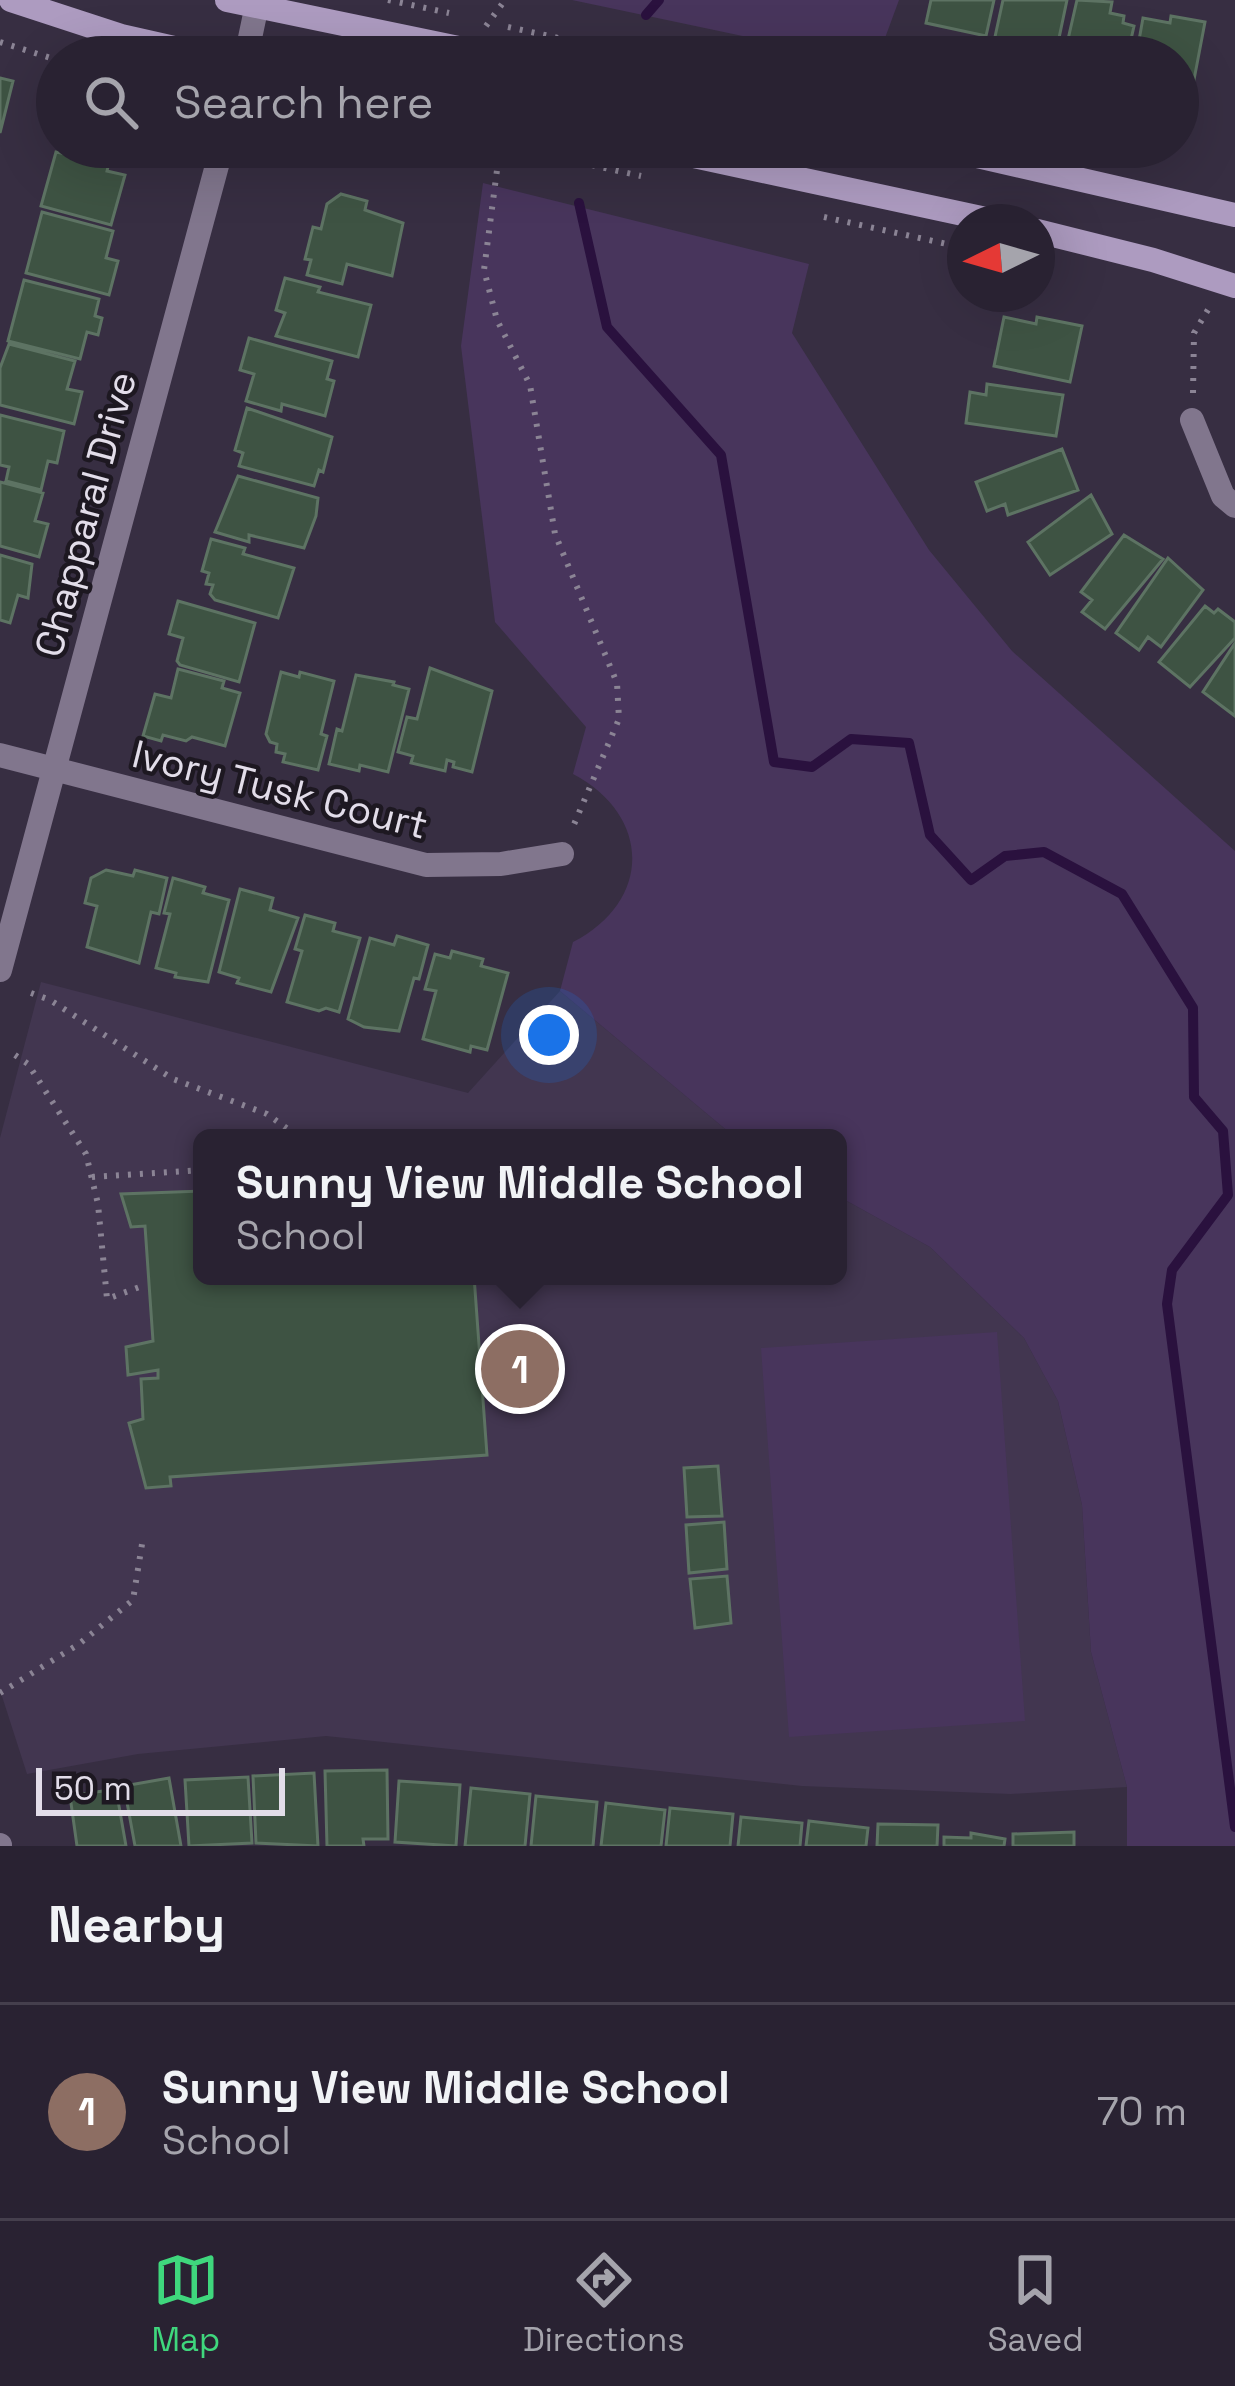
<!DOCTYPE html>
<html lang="en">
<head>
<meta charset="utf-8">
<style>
	body { margin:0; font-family:"Space Grotesk",sans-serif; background:#312a3a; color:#f1f3f6 }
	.compass { position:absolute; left:947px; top:204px; width:108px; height:108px; border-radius:50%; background:#292232; box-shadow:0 12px 48px #0002; rotate:265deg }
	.scale { position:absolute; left:36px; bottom:30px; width:249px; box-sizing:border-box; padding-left:12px; border:6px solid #e2dde9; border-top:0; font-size:33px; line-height:42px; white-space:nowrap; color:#e2dde9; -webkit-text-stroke:9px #1d1821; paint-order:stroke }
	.you { position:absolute; left:549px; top:1035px; width:42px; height:42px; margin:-30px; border:9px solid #fff; border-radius:50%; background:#1a73e8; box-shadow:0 0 0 18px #1a73e833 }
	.badge { display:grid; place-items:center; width:78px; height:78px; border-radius:50%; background:#3fd77d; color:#fff; font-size:39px; font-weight:700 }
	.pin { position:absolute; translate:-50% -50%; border:6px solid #fff; box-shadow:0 3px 12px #0006 }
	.popup { position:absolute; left:193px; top:1129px; width:654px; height:156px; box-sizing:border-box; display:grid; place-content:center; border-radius:18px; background:#292232; filter:drop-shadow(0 3px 9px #0005); font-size:39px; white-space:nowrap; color:#a5a4ac }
	.popup b { font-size:45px; color:#f1f3f6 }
	.popup::after { content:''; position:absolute; left:50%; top:100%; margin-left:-24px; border:24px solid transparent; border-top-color:#292232 }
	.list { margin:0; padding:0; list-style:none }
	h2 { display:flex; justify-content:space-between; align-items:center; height:156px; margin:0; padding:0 48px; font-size:51px }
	h2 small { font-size:39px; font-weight:400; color:#a5a4ac }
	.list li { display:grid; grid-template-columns:78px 1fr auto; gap:36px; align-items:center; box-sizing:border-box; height:216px; padding:0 48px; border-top:3px solid #453f4d }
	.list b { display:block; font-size:45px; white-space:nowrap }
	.list p { margin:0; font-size:39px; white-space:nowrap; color:#a5a4ac }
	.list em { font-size:39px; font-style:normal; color:#a5a4ac }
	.icon { flex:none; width:66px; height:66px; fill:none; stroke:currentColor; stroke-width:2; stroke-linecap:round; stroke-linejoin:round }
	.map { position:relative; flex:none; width:1235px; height:1846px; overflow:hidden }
	.search { position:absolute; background:#292232; box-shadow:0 12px 48px #0002; left:36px; right:36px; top:36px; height:132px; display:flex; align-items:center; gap:30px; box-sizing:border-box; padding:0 42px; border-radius:66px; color:#a5a4ac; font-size:45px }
	.sheet { height:372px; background:#292232 }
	nav { display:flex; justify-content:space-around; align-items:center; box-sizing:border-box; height:168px; border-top:3px solid #453f4d; background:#292232; font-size:33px; color:#a5a4ac }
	nav a { display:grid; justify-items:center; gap:6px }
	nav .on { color:#3fd77d }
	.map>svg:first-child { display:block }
</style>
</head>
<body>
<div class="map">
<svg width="1235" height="1846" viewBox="0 0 1235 1846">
	<rect width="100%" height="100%" fill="#372e42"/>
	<path fill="#423650" d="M 41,982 L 468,1093 L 560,991 L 736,1138 L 202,1138 L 202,1276 L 838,1276 L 838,1196 L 930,1247 L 1024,1338 L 1058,1401 L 1082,1505 L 1091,1652 L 1127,1787 L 1011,1794 L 802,1786 L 326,1736 L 138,1754 L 27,1774 L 0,1690 L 0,1138 Z"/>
	<path fill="#48355c" d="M 572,0 L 899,0 L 878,57 L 842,57 Z
		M 483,183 L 809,264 L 792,333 L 929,550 L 1012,651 L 1235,851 L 1235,1846 L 1127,1846 L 1127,1787 L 1091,1652 L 1082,1505 L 1058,1401 L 1024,1338 L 930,1247 L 838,1196 L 838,1138 L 736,1138 L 560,991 L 573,942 C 652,901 652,816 573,774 L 586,727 L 495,622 L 461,346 Z
		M 997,1332 L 1025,1721 L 789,1737 L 761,1348 Z"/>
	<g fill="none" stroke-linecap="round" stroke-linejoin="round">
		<path stroke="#2a113e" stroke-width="10" d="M 646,15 L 659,0
			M 579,203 L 607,327 L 721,455 L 774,762 L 812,767 L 851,739 L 909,743 L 930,835 L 971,880 L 1005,856 L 1044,852 L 1122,894 L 1193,1008 L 1194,1097 L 1223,1131 L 1228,1195 L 1172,1270 L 1167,1304 L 1235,1827"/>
	</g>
	<path fill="#3e5343" stroke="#5d7363" stroke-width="3" d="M 931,0 L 994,0 L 986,36 L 926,23 Z
		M 1003,0 L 1067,0 L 1055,57 L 993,46 Z
		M 1077,0 L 1112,2 L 1110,13 L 1124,16 L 1123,23 L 1134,26 L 1127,57 L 1064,57 Z
		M 1171,16 L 1205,22 L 1193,85 L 1178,82 L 1178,57 L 1136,57 L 1143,18 L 1170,23 Z
		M 0,78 L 13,81 L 0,133 Z
		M 94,150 L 111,155 L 107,171 L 125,175 L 111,225 L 41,206 L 56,152 L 92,159 Z
		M 341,194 L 367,201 L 365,210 L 403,223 L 392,276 L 347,264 L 342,284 L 307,275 L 311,260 L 305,259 L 313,227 L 321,229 L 327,204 Z
		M 42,212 L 113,231 L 106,258 L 118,261 L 109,295 L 26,273 Z
		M 285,278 L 320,287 L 318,292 L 371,305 L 358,357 L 276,336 L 285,313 L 276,310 Z
		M 24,280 L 99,299 L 95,316 L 102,318 L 98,335 L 87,332 L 80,359 L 8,341 Z
		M 1004,317 L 1036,324 L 1037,317 L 1082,326 L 1070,382 L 994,366 Z
		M 249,338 L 332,361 L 327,379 L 334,381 L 325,416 L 282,404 L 281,411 L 246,401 L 254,374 L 240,370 Z
		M 9,344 L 75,361 L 67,389 L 82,392 L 74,424 L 0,405 L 0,368 Z
		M 987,384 L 1063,395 L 1056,436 L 966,423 L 970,392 L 986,395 Z
		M 247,408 L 332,437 L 323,472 L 319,470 L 314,486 L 239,466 L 243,453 L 235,450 Z
		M 0,415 L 64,431 L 57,463 L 48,461 L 41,490 L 6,481 L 9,467 L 0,465 Z
		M 1062,449 L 1078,490 L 1008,515 L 1005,504 L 987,511 L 976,482 Z
		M 238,476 L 318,498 L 316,516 L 304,548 L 249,535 L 249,542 L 215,532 Z
		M 0,482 L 43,493 L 35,521 L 48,524 L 39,557 L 0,546 Z
		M 1091,495 L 1112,534 L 1050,575 L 1028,542 Z
		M 1124,535 L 1163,559 L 1105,629 L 1082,612 L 1092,600 L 1081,592 Z
		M 211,539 L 245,548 L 243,554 L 294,568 L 278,618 L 215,600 L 210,594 L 213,585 L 206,584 L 209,573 L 202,571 Z
		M 0,555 L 32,564 L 28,598 L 18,595 L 10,623 L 0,620 Z
		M 1168,558 L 1203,590 L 1161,647 L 1148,637 L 1139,650 L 1116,633 Z
		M 178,601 L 255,623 L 239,682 L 180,665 L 177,661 L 183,638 L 169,634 Z
		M 1205,606 L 1214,613 L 1218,609 L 1235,622 L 1235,638 L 1190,687 L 1159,662 Z
		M 1235,643 L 1235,716 L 1203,692 Z
		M 430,668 L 492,691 L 472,772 L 453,767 L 454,762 L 447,760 L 445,771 L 411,763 L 413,756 L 398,752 L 407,717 L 417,719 Z
		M 178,669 L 224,681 L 222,688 L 240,693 L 225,746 L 192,737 L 186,741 L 163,735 L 161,741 L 143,736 L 155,694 L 171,698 Z
		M 281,672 L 299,677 L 300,672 L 334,681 L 321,734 L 327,736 L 318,770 L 283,762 L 285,754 L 276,752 L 277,744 L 270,742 L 266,734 Z
		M 356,675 L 394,682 L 393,685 L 409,689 L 388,772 L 360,765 L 359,771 L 329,764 L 337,729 L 342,731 Z
		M 106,870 L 133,876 L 135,870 L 167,878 L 159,914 L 151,912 L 139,963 L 87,947 L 97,906 L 85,903 L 91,878 Z
		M 173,878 L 205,887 L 203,893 L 229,900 L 208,982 L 175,977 L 176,973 L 156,968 L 170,914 L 164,913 Z
		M 240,889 L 273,898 L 270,910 L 298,918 L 271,992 L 237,983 L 239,978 L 219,972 Z
		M 305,915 L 335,923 L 333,931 L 360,938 L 339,1012 L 326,1008 L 319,1011 L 287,1002 L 302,951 L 295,949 Z
		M 397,936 L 428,945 L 419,979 L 414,978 L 399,1031 L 364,1027 L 348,1019 L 370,938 L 394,945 Z
		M 452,951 L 483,959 L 481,966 L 508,973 L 487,1050 L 471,1046 L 470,1052 L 423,1039 L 436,991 L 425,989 L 435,954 L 450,958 Z
		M 202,1191 L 202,1276 L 474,1276 L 487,1455 L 170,1477 L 171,1486 L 146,1488 L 129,1423 L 143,1419 L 141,1379 L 158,1378 L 158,1370 L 128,1375 L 126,1347 L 153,1341 L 145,1226 L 131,1227 L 121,1194 Z
		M 718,1466 L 722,1516 L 687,1517 L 684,1468 Z
		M 724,1522 L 727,1569 L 689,1573 L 686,1525 Z
		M 727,1576 L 731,1623 L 695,1628 L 690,1579 Z
		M 387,1770 L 388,1839 L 363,1839 L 364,1846 L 327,1846 L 325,1771 Z
		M 314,1773 L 318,1846 L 256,1843 L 253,1776 Z
		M 248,1777 L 252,1843 L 189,1846 L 185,1780 Z
		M 169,1778 L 181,1846 L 135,1846 L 124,1786 Z
		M 399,1781 L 460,1785 L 456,1846 L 395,1842 Z
		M 471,1788 L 530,1794 L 525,1846 L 465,1846 Z
		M 116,1789 L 126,1846 L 77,1846 L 70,1796 Z
		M 536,1796 L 597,1802 L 593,1846 L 531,1846 Z
		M 606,1803 L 665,1810 L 661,1846 L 601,1846 Z
		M 670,1808 L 733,1814 L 730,1846 L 666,1846 Z
		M 741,1817 L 802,1823 L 800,1846 L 738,1846 Z
		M 809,1821 L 868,1828 L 866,1846 L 806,1846 Z
		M 878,1824 L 938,1825 L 937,1846 L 877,1846 Z
		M 1074,1832 L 1074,1846 L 1013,1846 L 1013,1834 Z
		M 971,1833 L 1005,1839 L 1004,1846 L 944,1846 L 944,1837 L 971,1838 Z"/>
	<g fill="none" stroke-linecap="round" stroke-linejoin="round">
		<path stroke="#8b8495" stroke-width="6" stroke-dasharray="3 9" stroke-linecap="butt" d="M 388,0 L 449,13
			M 486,26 L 505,0
			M 508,27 L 646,57
			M 0,42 L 57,60
			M 500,147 L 484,270 L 497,320 L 530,385 L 555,534 L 617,683 L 619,719 L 572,829
			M 510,147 L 641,176
			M 824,217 L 965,248
			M 1193,393 L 1194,333 L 1209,308
			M 31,993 L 50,1000 L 173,1079 L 267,1114 L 300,1138
			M 15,1055 L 28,1064 L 86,1154 L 98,1204 L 107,1299 L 145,1285
			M 92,1177 L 202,1170
			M 0,1693 L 79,1644 L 133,1600 L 143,1538"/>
		<path stroke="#81768d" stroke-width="24" d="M 246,57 L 258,0
			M 1192,420 L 1223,496 L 1235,506
			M 0,755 L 426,865 L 501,864 L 562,854
			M 0,970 L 222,147
			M 0,1845 L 0,1846"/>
		<path stroke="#ad9bc0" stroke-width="24" d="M 11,0 L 121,36 L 214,57
			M 227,0 L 502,57
			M 652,147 L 1000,222
			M 938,147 L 1235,215
			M 1037,231 L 1153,260 L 1235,286"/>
	</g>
	<g text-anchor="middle" stroke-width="9" stroke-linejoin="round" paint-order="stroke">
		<g font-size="39" fill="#e2dde9" stroke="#1d1821">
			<text transform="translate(85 514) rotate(-75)" y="14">Chapparal Drive</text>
			<text transform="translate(280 789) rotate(14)" y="14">Ivory Tusk Court</text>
		</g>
	</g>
</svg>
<svg class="compass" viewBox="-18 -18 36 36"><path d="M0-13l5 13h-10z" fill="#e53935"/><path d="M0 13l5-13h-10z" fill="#a5a4ac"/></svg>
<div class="scale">50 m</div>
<div class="you"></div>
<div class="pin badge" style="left:520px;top:1369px;background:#8d6e63">1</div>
<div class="popup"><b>Sunny View Middle School</b>School</div>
<div class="search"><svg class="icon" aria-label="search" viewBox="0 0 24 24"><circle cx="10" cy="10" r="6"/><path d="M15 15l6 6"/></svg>Search here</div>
</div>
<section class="sheet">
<h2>Nearby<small></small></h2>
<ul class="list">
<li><span class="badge" style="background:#8d6e63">1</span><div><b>Sunny View Middle School</b><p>School</p></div><em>70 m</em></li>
</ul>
</section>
<nav>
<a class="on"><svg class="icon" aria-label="map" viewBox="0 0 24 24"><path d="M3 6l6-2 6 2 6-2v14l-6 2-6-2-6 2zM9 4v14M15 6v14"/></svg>Map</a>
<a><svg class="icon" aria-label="directions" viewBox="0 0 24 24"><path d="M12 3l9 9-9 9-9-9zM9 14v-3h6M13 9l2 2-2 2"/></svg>Directions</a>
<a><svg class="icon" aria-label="saved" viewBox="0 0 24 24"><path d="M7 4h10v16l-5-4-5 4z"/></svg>Saved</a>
</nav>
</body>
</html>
